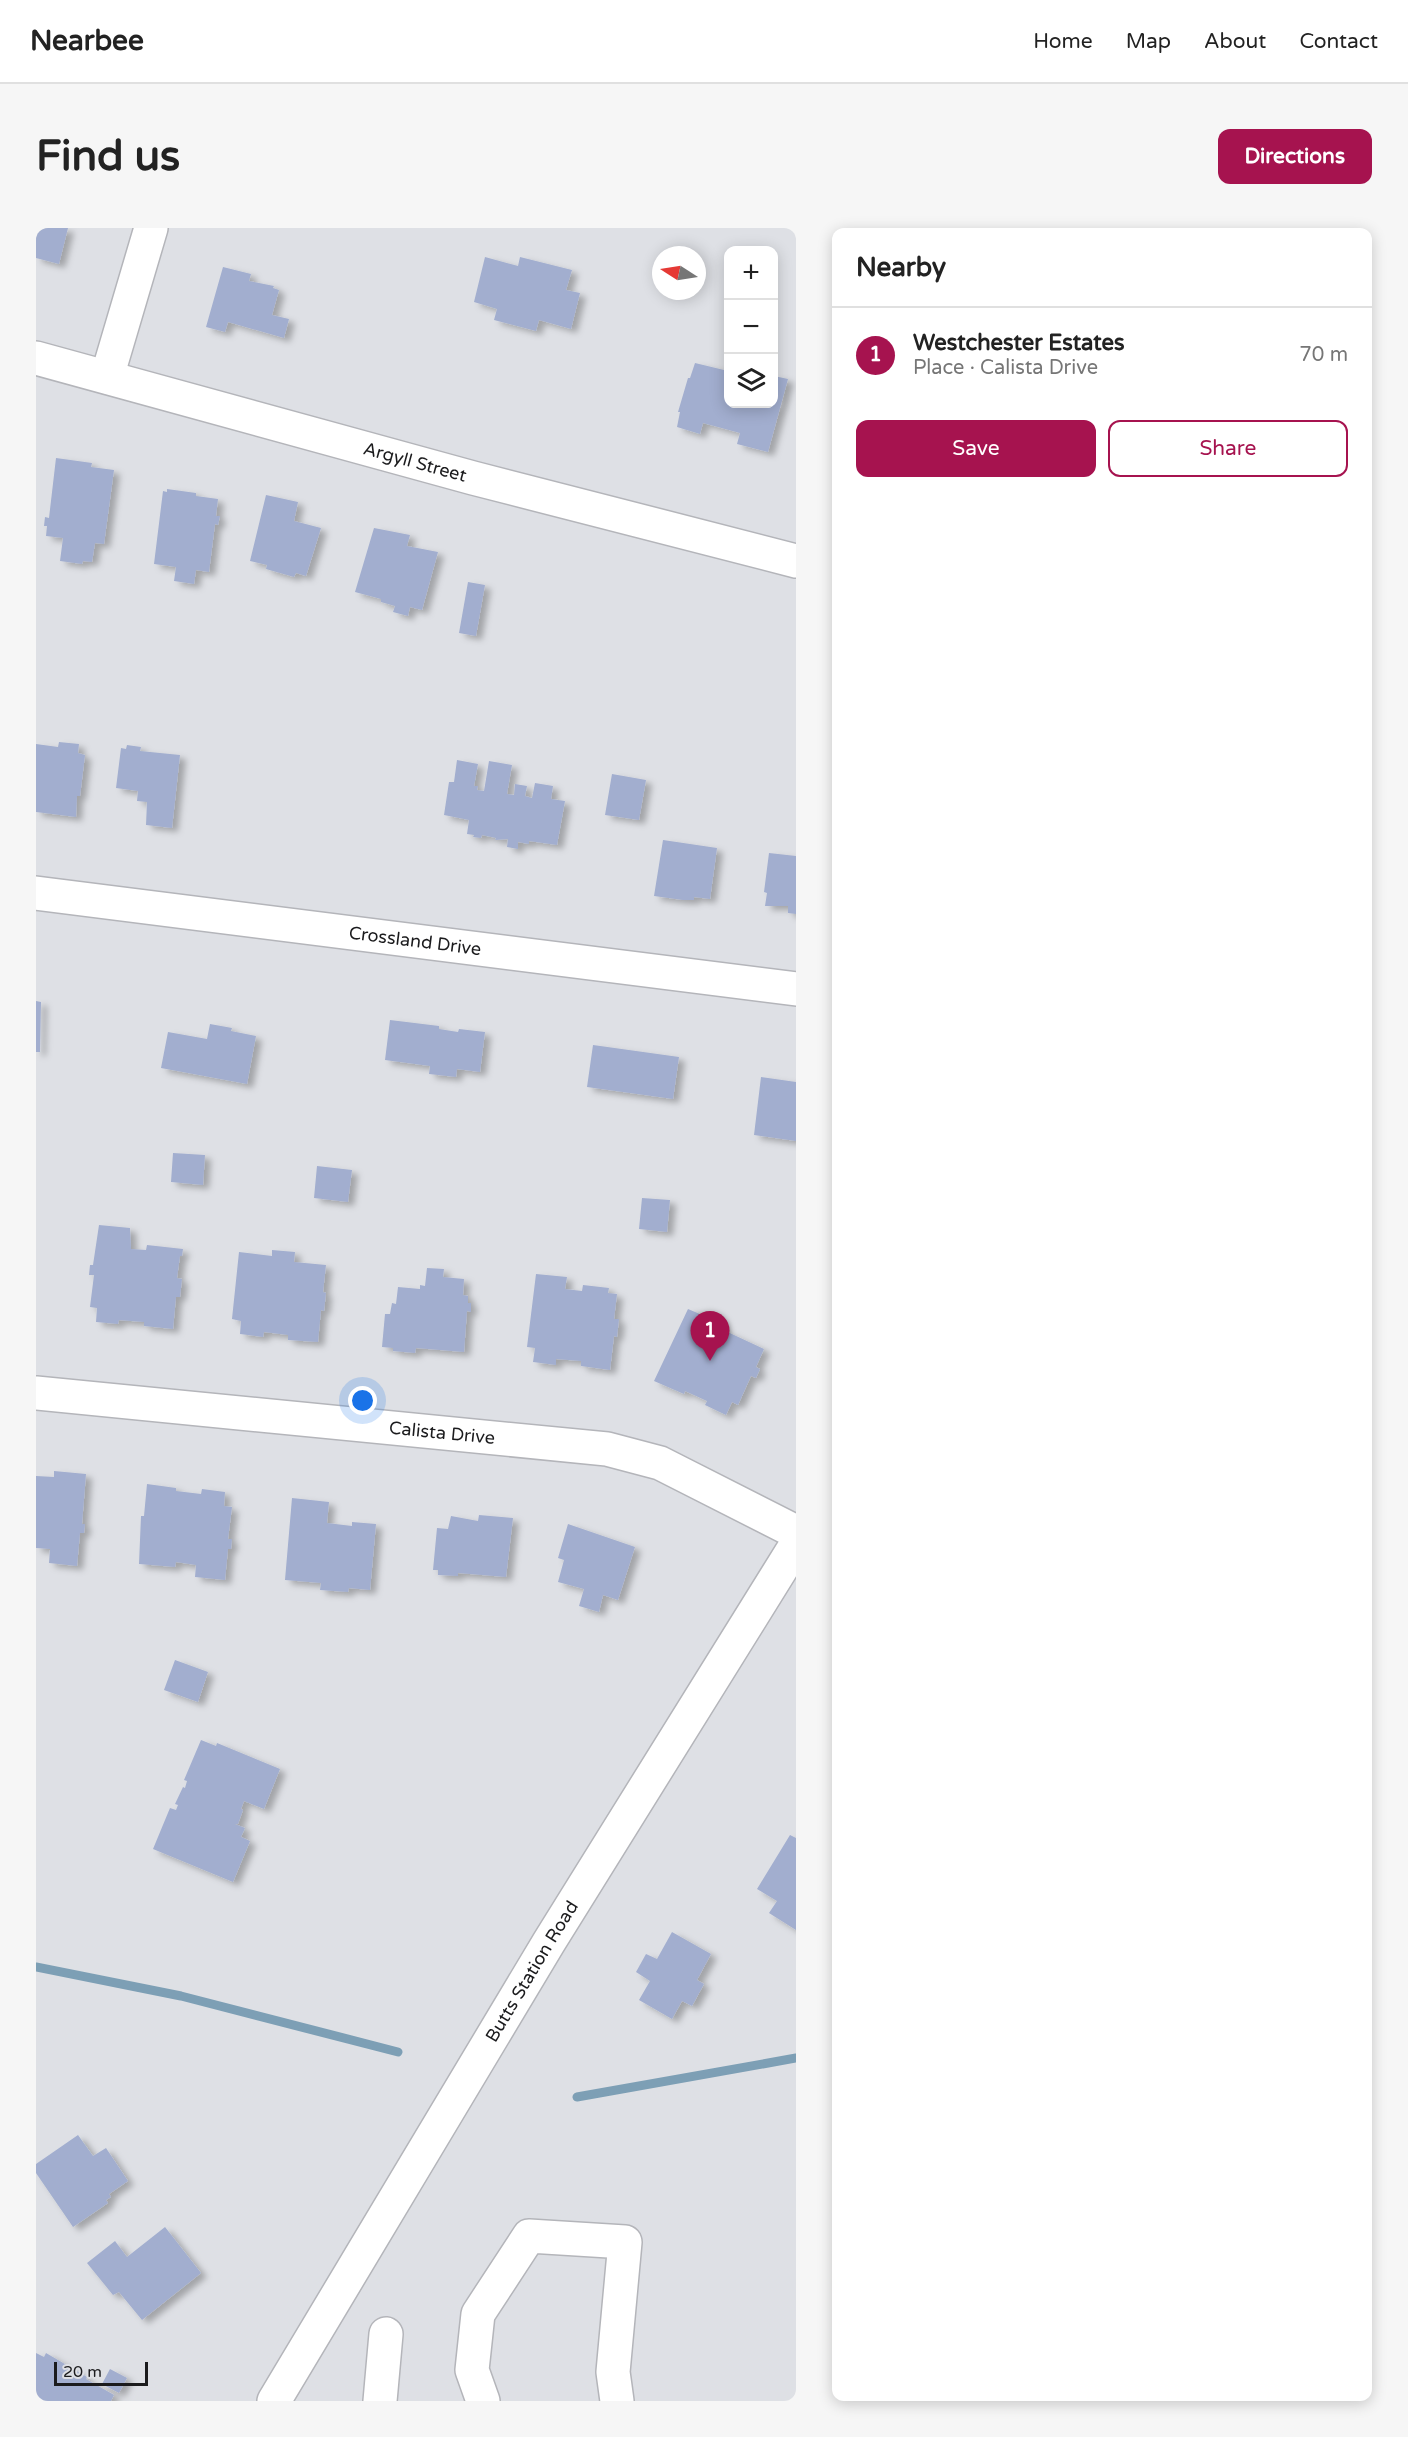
<!DOCTYPE html>
<html lang="en">
<head>
<meta charset="utf-8">
<style>
	body { margin:0; font-family:"Varela Round",sans-serif; background:#f6f6f6; color:#222 }
	.controls { position:absolute; right:18px; top:18px; display:grid; overflow:hidden; border-radius:12px; box-shadow:0 3px 15px #0003 }
	.controls button { width:54px; height:54px; display:grid; place-items:center; padding:0; border:0; border-bottom:2px solid #e0e0e0; background:#fff; color:#222; font:30px sans-serif }
	.compass { position:absolute; left:616px; top:18px; width:54px; height:54px; border-radius:50%; background:#fff; box-shadow:0 3px 15px #0003; rotate:282deg }
	.scale { position:absolute; left:18px; bottom:15px; width:94px; box-sizing:border-box; padding-left:6px; border:3px solid #1b1b1d; border-top:0; font-size:16px; line-height:21px; white-space:nowrap; color:#1b1b1d; -webkit-text-stroke:4px #dee0e5; paint-order:stroke }
	.you { position:absolute; left:327px; top:1173px; width:21px; height:21px; margin:-15px; border:4px solid #fff; border-radius:50%; background:#1a73e8; box-shadow:0 0 0 9px #1a73e833 }
	.badge { display:grid; place-items:center; width:39px; height:39px; border-radius:50%; background:#a6134f; color:#fff; font-size:20px; font-weight:700 }
	.pin { position:absolute; translate:-50% -50px; filter:drop-shadow(0 2px 3px #0008) }
	.pin::after { content:''; position:absolute; top:32px; width:21px; height:18px; background:inherit; clip-path:polygon(0 0,100% 0,50% 100%) }
	.list { margin:0; padding:0; list-style:none }
	h2 { display:flex; justify-content:space-between; align-items:center; height:78px; margin:0; padding:0 24px; font-size:26px }
	h2 small { font-size:20px; font-weight:400; color:#767676 }
	.list li { display:grid; grid-template-columns:39px 1fr auto; gap:18px; align-items:center; box-sizing:border-box; height:96px; padding:0 24px; border-top:2px solid #e0e0e0 }
	.list b { display:block; font-size:22px; white-space:nowrap }
	.list p { margin:0; font-size:20px; white-space:nowrap; color:#767676 }
	.list em { font-size:20px; font-style:normal; color:#767676 }
	.actions { display:flex; gap:12px; padding:18px 24px }
	.actions a { flex:1; padding:14px 0; border:2px solid #a6134f; border-radius:12px; text-align:center; font-size:21px; color:#a6134f }
	.actions .main { background:#a6134f; color:#fff }
	.icon { flex:none; width:33px; height:33px; fill:none; stroke:currentColor; stroke-width:2; stroke-linecap:round; stroke-linejoin:round }
	.map { position:relative; flex:none; width:760px; height:2173px; overflow:hidden; border-radius:12px }
	header { display:flex; align-items:center; gap:36px; box-sizing:border-box; height:84px; padding:0 30px; background:#fff; border-bottom:2px solid #e0e0e0 }
	header strong { font-size:28px }
	nav { display:flex; gap:33px; margin-inline-start:auto; font-size:21px }
	.intro { display:flex; align-items:center; justify-content:space-between; box-sizing:border-box; height:144px; padding:0 36px }
	h1 { margin:0; font-size:42px }
	.button { padding:15px 27px; border-radius:12px; background:#a6134f; color:#fff; font-size:21px; font-weight:700 }
	main { display:flex; gap:36px; padding:0 36px }
	aside { flex:1; background:#fff; border-radius:12px; box-shadow:0 3px 15px #0003 }
	.map>svg:first-child { display:block }
</style>
</head>
<body>
<header>
<strong>Nearbee</strong>
<nav><a>Home</a><a>Map</a><a>About</a><a>Contact</a></nav>
</header>
<div class="intro"><h1>Find us</h1><a class="button">Directions</a></div>
<main>
<div class="map">
<svg width="760" height="2173" viewBox="0 0 760 2173">
	<defs>
		<filter id="shadow"><feDropShadow dx="6" dy="4" stdDeviation="3" flood-color="#0004"/></filter>
	</defs>
	<rect width="100%" height="100%" fill="#dee0e5"/>
	<g fill="none" stroke-linecap="round" stroke-linejoin="round">
		<path stroke="#7d9fb5" stroke-width="9" d="M 0,1739 L 145,1768 L 362,1824
			M 541,1869 L 760,1830"/>
	</g>
	<path fill="#a2aecf" filter="url(#shadow)" d="M 0,0 L 32,0 L 23,36 L 0,30 Z
		M 449,29 L 482,38 L 484,29 L 536,42 L 530,62 L 544,65 L 535,101 L 503,92 L 500,103 L 458,92 L 461,81 L 438,74 Z
		M 187,39 L 215,46 L 213,53 L 238,58 L 237,60 L 243,62 L 236,87 L 253,91 L 248,110 L 192,94 L 189,104 L 170,99 Z
		M 659,135 L 688,142 L 688,139 L 692,140 L 692,176 L 738,176 L 738,148 L 752,151 L 732,224 L 701,216 L 704,205 L 667,195 L 664,206 L 641,199 L 644,184 L 642,184 L 652,150 L 654,150 Z
		M 20,230 L 56,235 L 55,239 L 78,242 L 68,316 L 59,315 L 56,334 L 47,333 L 46,336 L 24,333 L 27,310 L 10,308 L 11,298 L 8,298 L 9,289 L 13,290 Z
		M 131,261 L 160,265 L 160,268 L 182,271 L 180,288 L 184,288 L 182,297 L 179,296 L 173,344 L 160,342 L 158,356 L 138,353 L 140,339 L 118,336 L 127,263 L 131,264 Z
		M 230,267 L 262,274 L 258,293 L 285,300 L 270,348 L 260,345 L 258,349 L 230,341 L 231,337 L 214,333 Z
		M 338,300 L 374,307 L 371,318 L 402,324 L 386,382 L 374,379 L 372,388 L 357,384 L 359,378 L 345,374 L 345,371 L 319,364 Z
		M 432,354 L 449,357 L 440,408 L 423,405 Z
		M 23,514 L 43,516 L 42,525 L 49,527 L 44,568 L 41,568 L 40,589 L 0,584 L 0,516 L 22,519 Z
		M 91,517 L 105,519 L 104,523 L 144,527 L 136,600 L 110,597 L 111,574 L 101,573 L 102,563 L 80,560 L 85,520 L 90,521 Z
		M 421,532 L 442,536 L 438,558 L 442,558 L 441,562 L 448,563 L 453,533 L 476,537 L 471,566 L 478,567 L 479,556 L 491,558 L 489,568 L 496,570 L 499,555 L 517,558 L 515,571 L 529,573 L 521,617 L 493,613 L 493,616 L 482,614 L 482,621 L 471,619 L 472,611 L 459,612 L 460,610 L 446,607 L 445,610 L 437,609 L 438,607 L 431,606 L 433,592 L 408,587 L 413,554 L 418,554 Z
		M 576,546 L 610,552 L 603,592 L 569,587 Z
		M 627,612 L 681,620 L 674,671 L 658,669 L 658,672 L 647,672 L 618,668 Z
		M 733,625 L 760,628 L 760,686 L 752,685 L 752,678 L 729,678 L 731,665 L 728,664 Z
		M 0,773 L 5,774 L 4,824 L 0,824 Z
		M 354,792 L 403,798 L 403,801 L 422,804 L 423,801 L 449,804 L 444,844 L 421,841 L 420,849 L 393,846 L 394,838 L 349,832 Z
		M 174,796 L 196,800 L 195,803 L 220,808 L 211,856 L 125,840 L 132,804 L 171,811 Z
		M 557,817 L 643,829 L 637,871 L 551,859 Z
		M 725,849 L 760,854 L 760,913 L 718,907 Z
		M 137,925 L 169,927 L 167,957 L 135,954 Z
		M 281,938 L 316,942 L 312,974 L 278,970 Z
		M 606,970 L 634,972 L 631,1004 L 603,1001 Z
		M 63,997 L 94,1000 L 95,1021 L 110,1022 L 111,1017 L 147,1021 L 146,1028 L 144,1028 L 141,1050 L 146,1051 L 144,1069 L 140,1069 L 137,1101 L 108,1098 L 108,1094 L 83,1092 L 82,1096 L 60,1094 L 61,1080 L 54,1079 L 58,1047 L 53,1047 L 54,1037 L 57,1037 Z
		M 236,1022 L 259,1024 L 258,1034 L 290,1037 L 287,1064 L 290,1065 L 288,1083 L 285,1082 L 282,1114 L 252,1112 L 252,1107 L 228,1104 L 227,1109 L 204,1106 L 205,1093 L 196,1091 L 203,1024 L 236,1028 Z
		M 391,1040 L 408,1041 L 407,1049 L 428,1051 L 427,1067 L 432,1068 L 432,1075 L 435,1075 L 435,1084 L 431,1083 L 428,1124 L 380,1120 L 379,1125 L 357,1123 L 357,1120 L 346,1119 L 349,1086 L 354,1086 L 356,1075 L 360,1076 L 362,1059 L 384,1061 L 384,1057 L 389,1058 Z
		M 500,1046 L 531,1049 L 529,1061 L 546,1063 L 547,1057 L 573,1060 L 572,1065 L 581,1066 L 578,1091 L 583,1091 L 581,1109 L 578,1108 L 574,1142 L 545,1138 L 545,1133 L 520,1131 L 520,1137 L 497,1134 L 499,1120 L 491,1119 Z
		M 652,1081 L 685,1095 L 683,1100 L 728,1121 L 720,1139 L 724,1141 L 720,1150 L 715,1148 L 702,1177 L 696,1174 L 690,1187 L 669,1177 L 671,1173 L 649,1163 L 648,1166 L 618,1153 Z
		M 18,1243 L 50,1246 L 46,1296 L 49,1296 L 48,1305 L 44,1305 L 41,1338 L 13,1335 L 14,1321 L 0,1320 L 0,1248 L 18,1249 Z
		M 111,1256 L 140,1260 L 140,1263 L 165,1266 L 166,1261 L 189,1264 L 188,1278 L 196,1279 L 192,1311 L 196,1311 L 195,1321 L 192,1321 L 189,1352 L 159,1349 L 160,1337 L 140,1334 L 139,1339 L 103,1336 L 105,1288 L 108,1288 Z
		M 256,1270 L 293,1274 L 291,1295 L 316,1298 L 316,1294 L 340,1296 L 334,1362 L 313,1360 L 312,1364 L 284,1362 L 285,1355 L 249,1352 Z
		M 443,1287 L 477,1290 L 470,1349 L 422,1345 L 422,1348 L 402,1347 L 402,1342 L 397,1342 L 401,1300 L 412,1301 L 415,1288 L 442,1293 Z
		M 532,1296 L 599,1319 L 582,1372 L 567,1367 L 563,1384 L 543,1378 L 548,1361 L 522,1354 L 528,1332 L 522,1330 Z
		M 139,1432 L 172,1444 L 162,1474 L 128,1462 Z
		M 165,1512 L 180,1518 L 181,1515 L 244,1541 L 228,1581 L 208,1573 L 205,1581 L 207,1582 L 202,1596 L 199,1596 L 209,1600 L 205,1609 L 214,1613 L 197,1654 L 117,1621 L 134,1580 L 140,1582 L 142,1577 L 139,1576 L 147,1559 L 149,1560 L 151,1553 L 148,1552 Z
		M 754,1607 L 760,1610 L 760,1702 L 733,1685 L 741,1673 L 721,1661 Z
		M 636,1704 L 675,1726 L 661,1752 L 668,1756 L 656,1778 L 646,1773 L 636,1791 L 603,1772 L 614,1753 L 600,1744 L 610,1726 L 621,1731 Z
		M 42,1907 L 57,1928 L 70,1920 L 92,1953 L 73,1966 L 75,1969 L 70,1972 L 72,1975 L 37,1999 L 0,1945 L 0,1936 Z
		M 129,1999 L 165,2045 L 106,2092 L 83,2064 L 77,2067 L 51,2035 L 79,2013 L 91,2029 Z
		M 0,2125 L 8,2129 L 10,2125 L 51,2149 L 50,2151 L 78,2167 L 75,2173 L 0,2173 Z
		M 74,2141 L 91,2150 L 83,2165 L 66,2156 Z"/>
	<g fill="none" stroke-linecap="round" stroke-linejoin="round">
		<g stroke="#b4b5ba" stroke-width="36">
			<g id="minor">
				<path id="s1" d="M 0,130 L 437,250 L 760,333"/>
				<path d="M 71,149 L 115,0"/>
				<path id="s2" d="M 0,665 L 760,761"/>
				<path id="s3" d="M 0,1165 L 571,1221 L 624,1235 L 760,1304"/>
				<path d="M 344,2173 L 350,2106"/>
				<path d="M 447,2173 L 436,2142 L 442,2086 L 493,2008 L 589,2014 L 577,2144 L 581,2173"/>
			</g>
		</g>
		<g stroke="#b4b5ba" stroke-width="36">
			<g id="major">
				<path id="s4" d="M 238,2173 L 513,1714 L 760,1317"/>
			</g>
		</g>
		<use href="#minor" stroke="#fff" stroke-width="33"/>
		<use href="#major" stroke="#fff" stroke-width="33"/>
	</g>
	<g text-anchor="middle" stroke-width="4.5" stroke-linejoin="round" paint-order="stroke">
		<g font-size="18" fill="#1b1b1d" stroke="#dee0e5">
			<text dy="6" stroke="none"><textPath href="#s1" startOffset="393">Argyll Street</textPath></text>
			<text dy="6" stroke="none"><textPath href="#s2" startOffset="382">Crossland Drive</textPath></text>
			<text dy="6" stroke="none"><textPath href="#s3" startOffset="408">Calista Drive</textPath></text>
			<text dy="6" stroke="none"><textPath href="#s4" startOffset="501">Butts Station Road</textPath></text>
		</g>
	</g>
</svg>
<div class="controls">
<button>+</button>
<button>−</button>
<button><svg class="icon" aria-label="layers" viewBox="0 0 24 24"><path d="M12 4l9 5-9 5-9-5zM3 14l9 5 9-5"/></svg></button>
</div>
<svg class="compass" viewBox="-18 -18 36 36"><path d="M0-13l5 13h-10z" fill="#e53935"/><path d="M0 13l5-13h-10z" fill="#767676"/></svg>
<div class="scale">20 m</div>
<div class="you"></div>
<div class="pin badge" style="left:674px;top:1133px">1</div>
</div>
<aside>
<h2>Nearby<small></small></h2>
<ul class="list">
<li><span class="badge">1</span><div><b>Westchester Estates</b><p>Place · Calista Drive</p></div><em>70 m</em></li>
</ul>
<div class="actions"><a class="main">Save</a><a>Share</a></div>
</aside>
</main>
</body>
</html>
